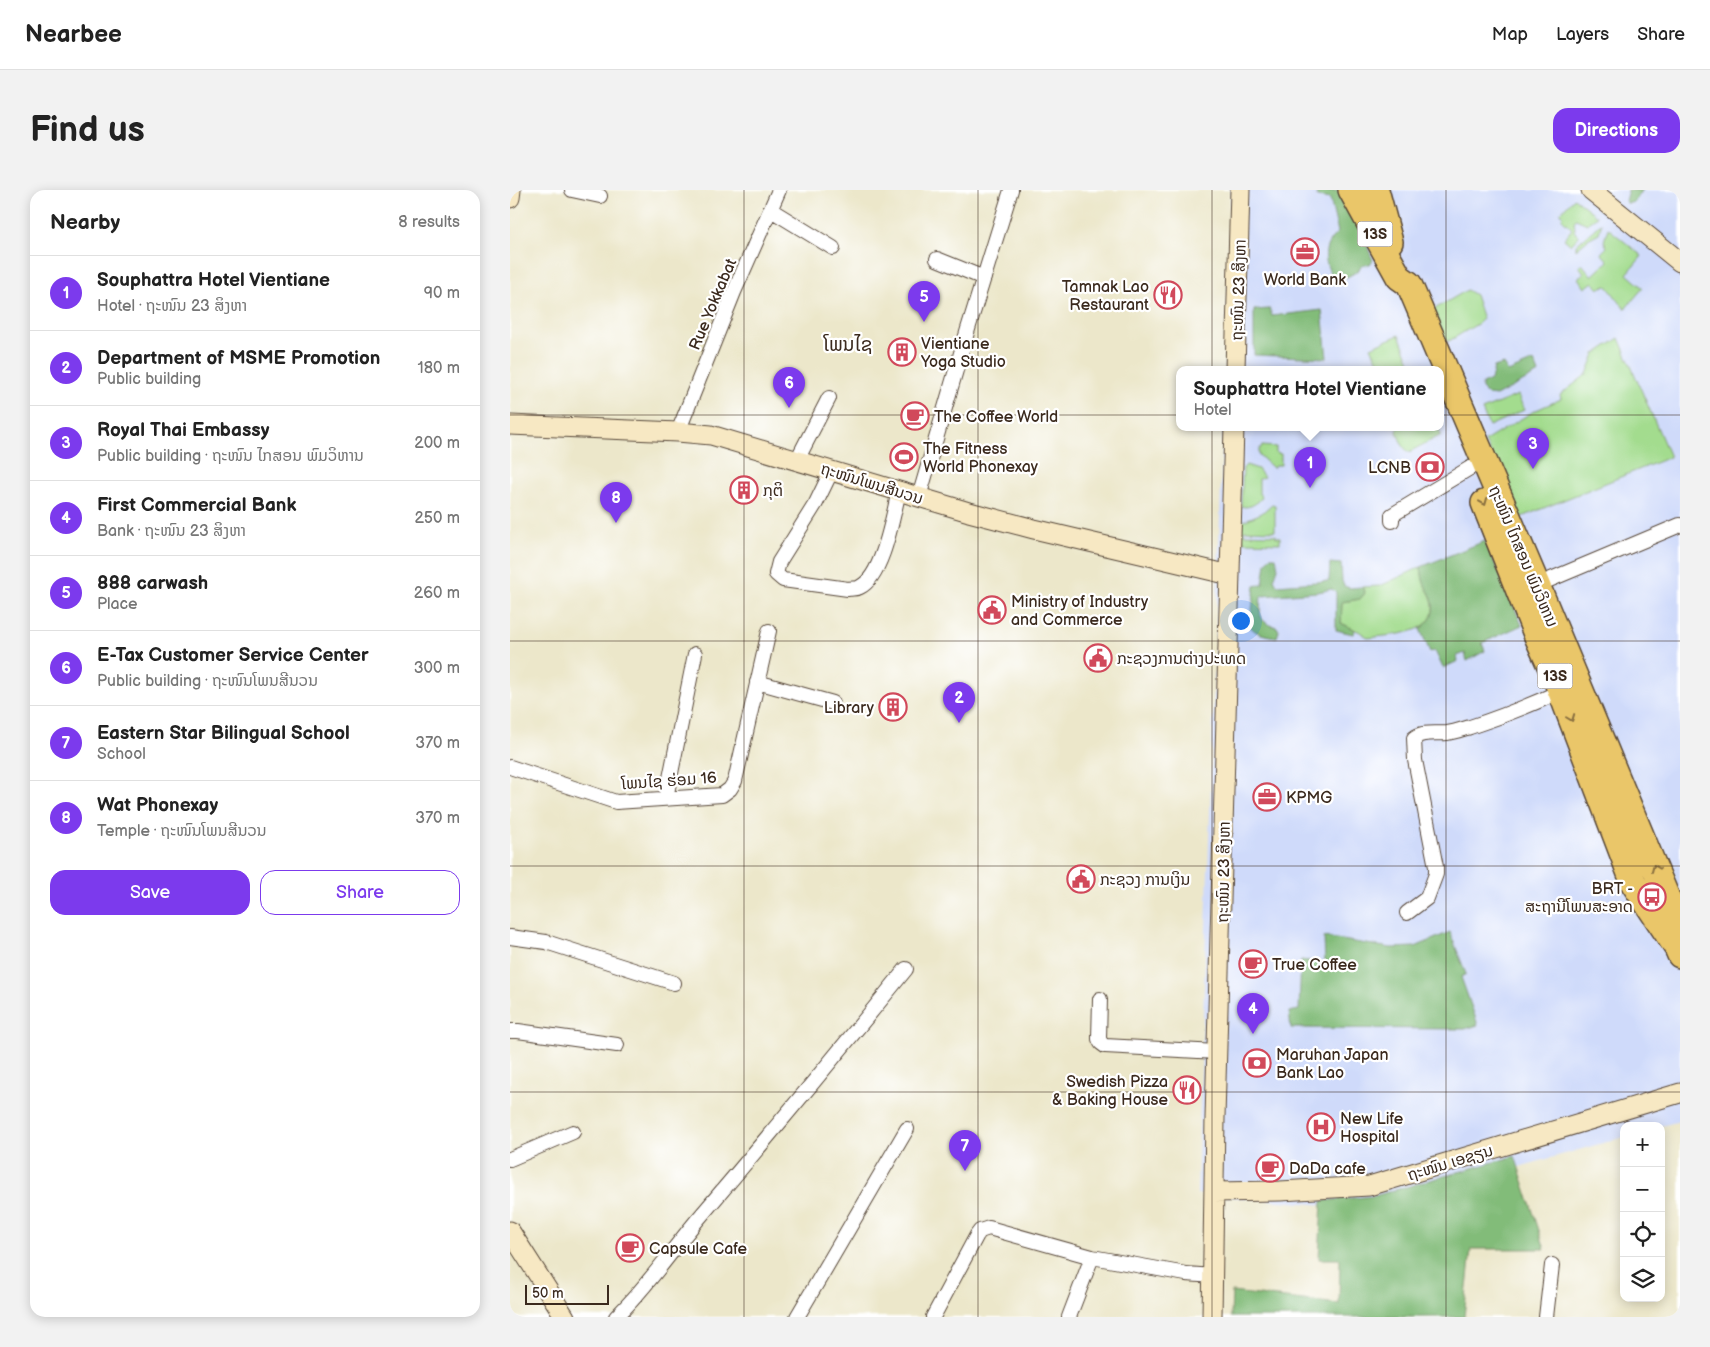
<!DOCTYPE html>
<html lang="en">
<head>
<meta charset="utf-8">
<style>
	body { margin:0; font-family:"Balsamiq Sans","Noto Sans Lao",sans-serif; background:#f2f2f2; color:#222 }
	.controls { position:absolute; right:15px; bottom:15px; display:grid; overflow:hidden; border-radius:10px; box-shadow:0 2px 12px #0003 }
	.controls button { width:45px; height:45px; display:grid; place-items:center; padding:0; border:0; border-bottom:1px solid #e0e0e0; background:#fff; color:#222; font:25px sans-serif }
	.scale { position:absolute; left:15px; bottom:12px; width:84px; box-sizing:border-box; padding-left:5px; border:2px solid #3b2a1e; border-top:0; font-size:14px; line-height:18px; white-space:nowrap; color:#3b2a1e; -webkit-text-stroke:4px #fff; paint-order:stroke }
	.you { position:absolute; left:730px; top:430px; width:18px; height:18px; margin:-12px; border:4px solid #fff; border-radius:50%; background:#1a73e8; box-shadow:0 0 0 8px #1a73e833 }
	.badge { display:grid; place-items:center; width:32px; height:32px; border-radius:50%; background:#7c3aed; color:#fff; font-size:16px; font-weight:700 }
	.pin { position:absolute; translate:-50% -41px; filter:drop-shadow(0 1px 2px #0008) }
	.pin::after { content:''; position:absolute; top:26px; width:18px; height:15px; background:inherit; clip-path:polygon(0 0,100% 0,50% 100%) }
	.popup { position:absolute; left:666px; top:176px; width:268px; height:65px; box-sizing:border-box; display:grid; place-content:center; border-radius:10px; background:#fff; filter:drop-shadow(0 1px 4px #0005); font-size:16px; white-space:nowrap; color:#767676 }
	.popup b { font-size:19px; color:#222 }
	.popup::after { content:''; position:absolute; left:50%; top:100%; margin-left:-10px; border:10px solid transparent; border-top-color:#fff }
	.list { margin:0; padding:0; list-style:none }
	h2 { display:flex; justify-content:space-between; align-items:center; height:65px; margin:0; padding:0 20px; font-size:21px }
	h2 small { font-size:16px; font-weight:400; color:#767676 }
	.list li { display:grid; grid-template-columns:32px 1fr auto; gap:15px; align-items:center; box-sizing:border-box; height:75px; padding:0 20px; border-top:1px solid #e0e0e0 }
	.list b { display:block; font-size:19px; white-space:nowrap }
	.list p { margin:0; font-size:16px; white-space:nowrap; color:#767676 }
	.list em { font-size:16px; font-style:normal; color:#767676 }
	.actions { display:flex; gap:10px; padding:15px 20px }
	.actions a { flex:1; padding:11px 0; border:1px solid #7c3aed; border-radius:15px; text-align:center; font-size:18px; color:#7c3aed }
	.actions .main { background:#7c3aed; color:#fff }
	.icon { flex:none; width:28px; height:28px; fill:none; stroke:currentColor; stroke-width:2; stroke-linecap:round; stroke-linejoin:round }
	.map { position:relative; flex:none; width:1170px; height:1127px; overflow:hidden; border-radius:15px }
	header { display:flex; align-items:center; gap:30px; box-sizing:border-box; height:70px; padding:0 25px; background:#fff; border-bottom:1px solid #e0e0e0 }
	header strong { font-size:24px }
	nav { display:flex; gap:28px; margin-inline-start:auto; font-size:18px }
	.intro { display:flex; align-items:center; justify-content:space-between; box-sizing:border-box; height:120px; padding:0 30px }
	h1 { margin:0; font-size:35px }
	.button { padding:12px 22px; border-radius:15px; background:#7c3aed; color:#fff; font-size:18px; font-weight:700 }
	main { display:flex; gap:30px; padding:0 30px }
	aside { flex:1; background:#fff; border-radius:15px; box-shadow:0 2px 12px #0003 }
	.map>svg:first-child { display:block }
</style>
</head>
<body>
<header>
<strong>Nearbee</strong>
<nav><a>Map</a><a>Layers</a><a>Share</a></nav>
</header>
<div class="intro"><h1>Find us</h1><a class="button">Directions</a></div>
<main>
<aside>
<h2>Nearby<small>8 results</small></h2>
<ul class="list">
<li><span class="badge">1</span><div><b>Souphattra Hotel Vientiane</b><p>Hotel · ຖະໜົນ 23 ສິງຫາ</p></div><em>90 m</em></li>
<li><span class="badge">2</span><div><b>Department of MSME Promotion</b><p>Public building</p></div><em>180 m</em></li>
<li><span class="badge">3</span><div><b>Royal Thai Embassy</b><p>Public building · ຖະໜົນ ໄກສອນ ພົມວິຫານ</p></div><em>200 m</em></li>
<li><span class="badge">4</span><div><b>First Commercial Bank</b><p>Bank · ຖະໜົນ 23 ສິງຫາ</p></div><em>250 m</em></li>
<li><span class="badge">5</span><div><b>888 carwash</b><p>Place</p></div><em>260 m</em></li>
<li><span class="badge">6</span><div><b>E-Tax Customer Service Center</b><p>Public building · ຖະໜົນໂພນສີນວນ</p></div><em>300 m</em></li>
<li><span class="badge">7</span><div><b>Eastern Star Bilingual School</b><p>School</p></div><em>370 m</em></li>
<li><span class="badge">8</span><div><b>Wat Phonexay</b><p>Temple · ຖະໜົນໂພນສີນວນ</p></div><em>370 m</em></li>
</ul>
<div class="actions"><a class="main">Save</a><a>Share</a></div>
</aside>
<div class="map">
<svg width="1170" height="1127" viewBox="0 0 1170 1127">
	<rect width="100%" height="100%" fill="#fff"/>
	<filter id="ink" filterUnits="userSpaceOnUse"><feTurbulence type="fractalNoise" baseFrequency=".02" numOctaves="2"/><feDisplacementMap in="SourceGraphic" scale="10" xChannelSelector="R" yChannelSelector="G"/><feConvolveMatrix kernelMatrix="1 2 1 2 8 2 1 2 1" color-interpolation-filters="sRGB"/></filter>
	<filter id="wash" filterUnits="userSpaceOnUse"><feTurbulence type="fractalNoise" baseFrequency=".0096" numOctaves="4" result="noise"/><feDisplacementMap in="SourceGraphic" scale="20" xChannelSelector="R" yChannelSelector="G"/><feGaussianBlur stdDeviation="1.12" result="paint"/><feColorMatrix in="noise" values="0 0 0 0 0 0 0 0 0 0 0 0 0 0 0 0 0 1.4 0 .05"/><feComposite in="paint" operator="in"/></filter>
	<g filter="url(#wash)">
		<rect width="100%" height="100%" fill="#ece7ca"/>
		<path fill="#cfdafa" d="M 721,0 L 1170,0 L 1170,931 L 1151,936 L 1114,936 L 1114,947 L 861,1019 L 687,1004 L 713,237 L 930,237 L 930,179 L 715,179 Z"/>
		<path fill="#a3dc8e" stroke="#6f8356" d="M 1064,8 L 1087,26 L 1077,34 L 1066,29 L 1064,32 L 1065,39 L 1064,41 L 1069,46 L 1061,55 L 1054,49 L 1062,39 L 1051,28 L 1053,26 L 1050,23 Z
			M 1091,33 L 1091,36 L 1089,43 L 1078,49 L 1066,59 L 1066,55 Z
			M 1098,38 L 1132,66 L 1117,84 L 1133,98 L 1115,119 L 1097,96 L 1091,97 L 1089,99 L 1083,92 L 1075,98 L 1068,88 L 1074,83 L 1069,76 L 1072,74 L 1082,86 L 1098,71 L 1091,63 L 1097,57 L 1094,51 Z
			M 957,100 L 965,105 L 973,129 L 969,133 L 939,151 L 936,151 L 923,120 Z
			M 889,145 L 903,179 L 872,179 L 861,157 Z
			M 1109,148 L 1160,267 L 1009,328 L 975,251 L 1024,221 L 1051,209 L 1050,205 L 1077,184 L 1085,164 Z
			M 1008,205 L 1014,220 L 979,236 L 972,220 Z
			M 889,237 L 927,237 L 931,245 L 899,262 C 893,259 889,248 887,241 Z
			M 752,256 L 766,257 L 766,263 L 771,264 L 771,275 L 766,275 L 763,278 L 749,265 L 749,260 Z
			M 736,275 L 748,279 L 754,287 L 749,289 L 749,304 L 752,306 L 751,309 C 746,314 738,319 731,316 L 733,278 Z
			M 762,314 L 765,315 L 765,341 L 734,340 L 734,344 L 766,345 L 766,347 L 770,347 L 770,353 L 735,352 L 730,351 L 731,332 L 752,323 Z
			M 911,377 C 912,382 912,388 914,393 C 916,399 921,404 922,410 C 931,446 881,444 859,448 L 850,442 L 831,433 L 832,412 L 850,409 L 855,403 L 852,397 L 870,396 Z"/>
		<path fill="#82bc79" stroke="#5e734c" d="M 806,0 L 834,1 L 862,68 L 863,70 L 860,74 L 851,76 L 848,81 L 837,87 L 830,86 L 822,87 C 813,69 812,56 828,42 L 820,9 L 807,7 Z
			M 1118,0 L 1132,0 C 1128,7 1126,14 1117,13 L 1115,11 Z
			M 760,119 L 762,126 L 812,120 L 817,168 L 744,165 L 744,120 Z
			M 1024,171 L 1029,183 L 986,206 L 978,205 L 972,199 L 972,194 L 981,190 L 984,177 L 993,174 L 998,182 Z
			M 975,351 L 1012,435 L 972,453 L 975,461 L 957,471 L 955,463 L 947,466 L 948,471 L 933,478 L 925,461 L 920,462 L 910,439 C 923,430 927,419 920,404 C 918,400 915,397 914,393 C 912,388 912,382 911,377 Z
			M 760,367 L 766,367 L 768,378 L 764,389 L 767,395 L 819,391 L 820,373 L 831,374 L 832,391 L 834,396 L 840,398 L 852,397 L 855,403 L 850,409 L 832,412 L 831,433 L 845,440 L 843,444 L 826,440 L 826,403 L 822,399 L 808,402 L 751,406 C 750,424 747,432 767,437 L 769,441 L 767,447 C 758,446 745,444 740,436 L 745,396 L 753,394 L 756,373 Z
			M 940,742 L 956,784 L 951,787 L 968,835 L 955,839 L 781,838 L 779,822 L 789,820 L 791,770 L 815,773 L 814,747 L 881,758 L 905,757 Z
			M 1005,966 L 1035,1059 L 961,1059 L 954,1127 L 721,1127 L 722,1102 L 829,1114 L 830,1069 L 809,1069 L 812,1011 L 864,1006 Z"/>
	</g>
	<g filter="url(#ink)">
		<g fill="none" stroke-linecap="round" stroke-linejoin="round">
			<g stroke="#564638" stroke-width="16">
				<path id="street" d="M 62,0 L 90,6
					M 261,20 L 323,58
					M 427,69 L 474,88
					M 168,242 L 224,102 L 269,0
					M 287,270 L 319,208
					M 322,280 L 306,313 L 269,372 L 266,384 L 273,390 L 338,399 C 342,398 347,399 350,397 C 373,386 383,325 389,301
					M 409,307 L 458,139 L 501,0
					M 882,331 L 882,325 L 960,278
					M 1027,395 L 1170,335
					M 247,492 L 323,513
					M 0,577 L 106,612 L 212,605 L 220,599 L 225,591 L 259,441
					M 156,608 L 185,464
					M 897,723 L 917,708 L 926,684 L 926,677 L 905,570 L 904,548 C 913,541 926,544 937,543 C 945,542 953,539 960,537 C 991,527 1021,515 1051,501
					M 0,747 L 36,752 L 164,793
					M 590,809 L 589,849 L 591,853 L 595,856 L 707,862
					M 0,841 L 8,841 L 107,855
					M 0,969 L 63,942
					M 106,1127 C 137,1097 161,1061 189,1028 C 259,946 328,863 396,779
					M 287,1127 L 397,939
					M 423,1127 L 467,1045 L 470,1041 L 479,1038 L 582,1067 L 676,1084 L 704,1086
					M 559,1127 L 582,1067
					M 1036,1127 L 1042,1075"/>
			</g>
			<g stroke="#564638" stroke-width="21">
				<path id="secondary" d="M 1081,0 L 1170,72
					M 0,8 L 1,0
					M 725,179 L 730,0
					M 0,235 L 168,242 L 201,245 L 459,322 L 524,339 L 720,385
					M 704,1002 L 770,1001 L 859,996 L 1170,903
					M 0,1041 L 55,1127
					M 702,1127 L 705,928 L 724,237"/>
			</g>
			<g stroke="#564638" stroke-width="28">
				<path id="highway" d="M 841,0 L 889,87 L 899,94 L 1027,395 L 1170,739
					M 866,0 L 880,52
					M 974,313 L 1026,444 L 1046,489 L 1124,694 L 1167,758 L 1170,765"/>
			</g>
			<use href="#street" stroke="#fff" stroke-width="14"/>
			<use href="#secondary" stroke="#f7e8c3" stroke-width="19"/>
			<use href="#highway" stroke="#eac669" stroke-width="25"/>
		</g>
		<defs><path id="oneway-chevron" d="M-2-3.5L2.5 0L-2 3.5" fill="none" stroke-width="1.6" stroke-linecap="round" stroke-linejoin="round" transform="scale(1.25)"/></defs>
		<g stroke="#8a7040">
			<use href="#oneway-chevron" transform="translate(974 312) rotate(68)"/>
			<use href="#oneway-chevron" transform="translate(1061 528) rotate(69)"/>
			<use href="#oneway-chevron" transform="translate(1145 678) rotate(-113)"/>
		</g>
	</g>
	<path fill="none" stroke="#3b2a1e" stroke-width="1" stroke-opacity="0.55" d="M 234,0 L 234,1127M 468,0 L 468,1127M 702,0 L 702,1127M 936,0 L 936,1127M 0,225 L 1170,225M 0,451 L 1170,451M 0,676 L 1170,676M 0,902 L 1170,902"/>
	<defs>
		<g id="office-ring" transform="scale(1.4375)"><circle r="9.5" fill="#fff" stroke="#d1495b" stroke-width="1.5"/><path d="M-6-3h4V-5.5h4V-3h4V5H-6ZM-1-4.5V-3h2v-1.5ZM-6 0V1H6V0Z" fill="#d1495b"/></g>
		<g id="restaurant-ring" transform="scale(1.4375)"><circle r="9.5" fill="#fff" stroke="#d1495b" stroke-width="1.5"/><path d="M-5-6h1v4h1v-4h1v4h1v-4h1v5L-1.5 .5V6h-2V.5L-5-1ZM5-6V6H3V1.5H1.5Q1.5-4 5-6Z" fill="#d1495b"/></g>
		<g id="building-ring" transform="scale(1.4375)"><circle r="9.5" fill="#fff" stroke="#d1495b" stroke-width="1.5"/><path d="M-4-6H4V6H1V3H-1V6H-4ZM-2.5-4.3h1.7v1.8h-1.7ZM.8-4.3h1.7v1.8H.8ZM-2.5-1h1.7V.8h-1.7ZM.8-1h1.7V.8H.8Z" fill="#d1495b"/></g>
		<g id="cafe-ring" transform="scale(1.4375)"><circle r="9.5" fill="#fff" stroke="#d1495b" stroke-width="1.5"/><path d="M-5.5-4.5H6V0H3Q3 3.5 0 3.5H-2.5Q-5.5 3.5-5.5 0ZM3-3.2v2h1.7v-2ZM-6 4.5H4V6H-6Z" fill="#d1495b"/></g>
		<g id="stadium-ring" transform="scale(1.4375)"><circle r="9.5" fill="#fff" stroke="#d1495b" stroke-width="1.5"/><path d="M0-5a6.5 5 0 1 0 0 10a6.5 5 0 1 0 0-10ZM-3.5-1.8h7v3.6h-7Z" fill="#d1495b"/></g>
		<g id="bank-ring" transform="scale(1.4375)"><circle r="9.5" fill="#fff" stroke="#d1495b" stroke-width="1.5"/><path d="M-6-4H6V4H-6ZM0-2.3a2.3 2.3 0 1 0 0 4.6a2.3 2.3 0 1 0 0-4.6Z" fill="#d1495b"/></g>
		<g id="civic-ring" transform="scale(1.4375)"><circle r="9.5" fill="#fff" stroke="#d1495b" stroke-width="1.5"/><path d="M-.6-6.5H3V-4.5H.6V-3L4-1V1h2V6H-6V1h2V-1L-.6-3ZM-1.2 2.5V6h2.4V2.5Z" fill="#d1495b"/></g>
		<g id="bus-ring" transform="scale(1.4375)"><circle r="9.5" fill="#fff" stroke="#d1495b" stroke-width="1.5"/><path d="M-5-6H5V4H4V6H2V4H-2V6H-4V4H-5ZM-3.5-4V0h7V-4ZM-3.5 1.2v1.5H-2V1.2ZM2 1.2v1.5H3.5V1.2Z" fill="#d1495b"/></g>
		<g id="hospital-ring" transform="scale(1.4375)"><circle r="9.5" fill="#fff" stroke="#d1495b" stroke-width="1.5"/><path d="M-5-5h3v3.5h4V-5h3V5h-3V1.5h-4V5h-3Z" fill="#d1495b"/></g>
	</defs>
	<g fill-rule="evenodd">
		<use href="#office-ring" x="795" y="62"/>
		<use href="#restaurant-ring" x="658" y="105"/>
		<use href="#building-ring" x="392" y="162"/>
		<use href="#cafe-ring" x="405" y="226"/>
		<use href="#stadium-ring" x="394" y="267"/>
		<use href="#bank-ring" x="920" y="277"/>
		<use href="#building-ring" x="234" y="300"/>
		<use href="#civic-ring" x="482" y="420"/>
		<use href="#civic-ring" x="588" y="468"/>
		<use href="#building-ring" x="383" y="517"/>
		<use href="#office-ring" x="757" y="607"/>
		<use href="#civic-ring" x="571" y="689"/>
		<use href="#bus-ring" x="1142" y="707"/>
		<use href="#cafe-ring" x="743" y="774"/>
		<use href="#bank-ring" x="747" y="873"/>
		<use href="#restaurant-ring" x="677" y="900"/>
		<use href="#hospital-ring" x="811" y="937"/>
		<use href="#cafe-ring" x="760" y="978"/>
		<use href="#cafe-ring" x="120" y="1058"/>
	</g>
	<g text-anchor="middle" stroke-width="4.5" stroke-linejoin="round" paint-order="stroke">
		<g fill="#fff" stroke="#766a62" stroke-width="1">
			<rect x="847.5" y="31.5" width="35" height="25" rx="4"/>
			<rect x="1027.5" y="473.5" width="35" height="25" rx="4"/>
		</g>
		<g font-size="15" font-weight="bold" fill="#3b2a1e">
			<text x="865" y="49">13S</text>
			<text x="1045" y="491">13S</text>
		</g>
		<g font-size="16" fill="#3b2a1e" stroke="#fff" text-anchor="start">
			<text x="795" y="95" text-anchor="middle">World Bank</text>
			<text x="639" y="102" text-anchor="end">Tamnak Lao<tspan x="639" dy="18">Restaurant</tspan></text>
			<text x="411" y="159">Vientiane<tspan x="411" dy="18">Yoga Studio</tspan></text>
			<text x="424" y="232">The Coffee World</text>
			<text x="413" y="264">The Fitness<tspan x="413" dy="18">World Phonexay</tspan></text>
			<text x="901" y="283" text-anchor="end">LCNB</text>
			<text x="253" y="306">ກຸຕິ</text>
			<text x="501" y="417">Ministry of Industry<tspan x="501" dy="18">and Commerce</tspan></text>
			<text x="607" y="474">ກະຊວງການຕ່າງປະເທດ</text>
			<text x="364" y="523" text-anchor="end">Library</text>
			<text x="776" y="613">KPMG</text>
			<text x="590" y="695">ກະຊວງ ການເງິນ</text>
			<text x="1123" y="704" text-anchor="end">BRT -<tspan x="1123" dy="18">ສະຖານີໂພນສະອາດ</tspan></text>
			<text x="762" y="780">True Coffee</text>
			<text x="766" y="870">Maruhan Japan<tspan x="766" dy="18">Bank Lao</tspan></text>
			<text x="658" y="897" text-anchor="end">Swedish Pizza<tspan x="658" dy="18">&amp; Baking House</tspan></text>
			<text x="830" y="934">New Life<tspan x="830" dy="18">Hospital</tspan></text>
			<text x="779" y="984">DaDa cafe</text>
			<text x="139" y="1064">Capsule Cafe</text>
		</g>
		<g font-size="16" fill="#3b2a1e" stroke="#fff">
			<text transform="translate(728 100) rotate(-88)" y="6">ຖະໜົນ 23 ສິງຫາ</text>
			<text transform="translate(202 114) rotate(-67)" y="6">Rue Yokkabat</text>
			<text transform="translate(362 293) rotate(17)" y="6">ຖະໜົນໂພນສີນວນ</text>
			<text transform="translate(1014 366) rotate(67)" y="6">ຖະໜົນ ໄກສອນ ພົມວິຫານ</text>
			<text transform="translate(159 590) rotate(-4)" y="6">ໂພນໄຊ ຮ່ອມ 16</text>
			<text transform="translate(713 682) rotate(-89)" y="6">ຖະໜົນ 23 ສິງຫາ</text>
			<text transform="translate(940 972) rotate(-17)" y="6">ຖະໜົນ ເອຊຽນ</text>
		</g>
		<g font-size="19" fill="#3b2a1e" stroke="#fff">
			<text x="338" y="161">ໂພນໄຊ</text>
		</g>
	</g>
</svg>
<div class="controls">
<button>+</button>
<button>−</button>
<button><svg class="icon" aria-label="locate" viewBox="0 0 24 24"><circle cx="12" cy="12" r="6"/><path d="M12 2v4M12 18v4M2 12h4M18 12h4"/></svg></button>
<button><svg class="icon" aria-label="layers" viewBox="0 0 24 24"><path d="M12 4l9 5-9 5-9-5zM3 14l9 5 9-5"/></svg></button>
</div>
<div class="scale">50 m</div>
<div class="you"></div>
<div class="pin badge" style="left:800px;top:298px">1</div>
<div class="popup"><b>Souphattra Hotel Vientiane</b>Hotel</div>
<div class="pin badge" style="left:449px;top:533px">2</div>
<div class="pin badge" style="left:1023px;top:279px">3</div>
<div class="pin badge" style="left:743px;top:844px">4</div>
<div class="pin badge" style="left:414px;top:132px">5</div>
<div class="pin badge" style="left:279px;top:218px">6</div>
<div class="pin badge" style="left:455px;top:981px">7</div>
<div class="pin badge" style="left:106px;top:333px">8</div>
</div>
</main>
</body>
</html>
